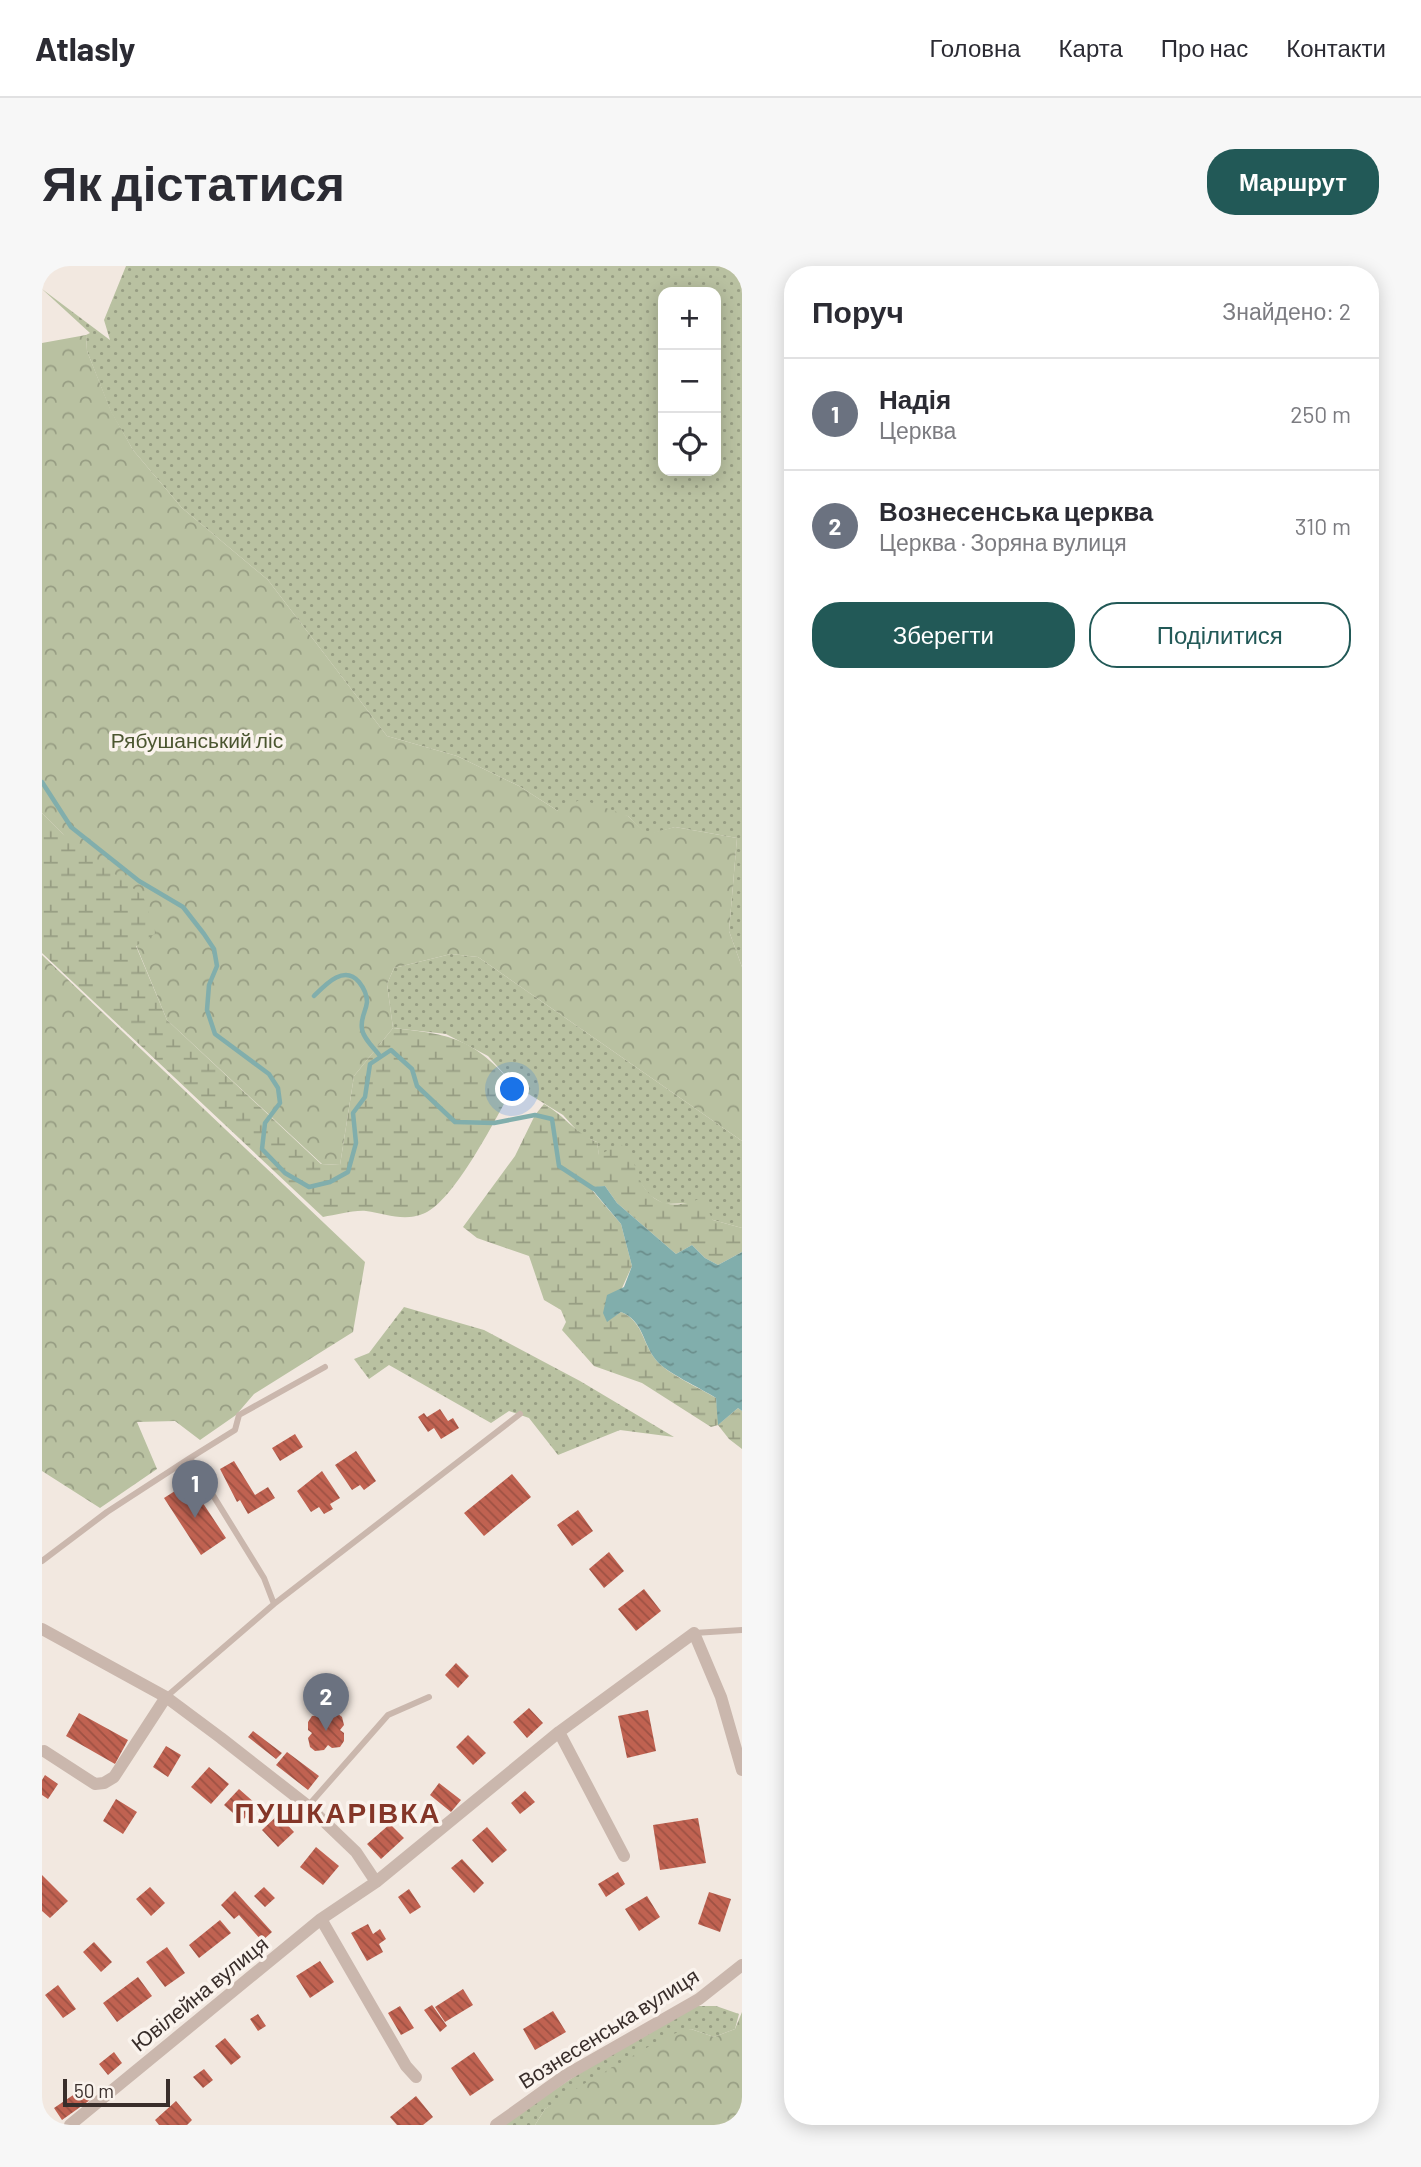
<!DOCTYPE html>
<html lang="uk">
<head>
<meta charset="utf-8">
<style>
	body { margin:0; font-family:Barlow,sans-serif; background:#f7f7f7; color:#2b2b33 }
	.controls { position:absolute; right:21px; top:21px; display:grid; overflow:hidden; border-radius:14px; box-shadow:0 4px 18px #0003 }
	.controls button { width:63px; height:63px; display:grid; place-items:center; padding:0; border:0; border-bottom:2px solid #e1e1e2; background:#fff; color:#2b2b33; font:35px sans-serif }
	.scale { position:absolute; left:21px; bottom:18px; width:107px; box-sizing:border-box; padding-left:7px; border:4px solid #392e2b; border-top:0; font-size:19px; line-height:24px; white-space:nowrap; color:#392e2b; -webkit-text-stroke:5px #faf3ed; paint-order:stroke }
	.you { position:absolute; left:471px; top:824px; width:24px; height:24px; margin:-18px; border:5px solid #fff; border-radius:50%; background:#1a73e8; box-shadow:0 0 0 10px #1a73e833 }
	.badge { display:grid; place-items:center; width:46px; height:46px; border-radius:50%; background:#225957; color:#fff; font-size:23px; font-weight:700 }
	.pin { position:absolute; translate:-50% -58px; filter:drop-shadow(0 2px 4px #0008) }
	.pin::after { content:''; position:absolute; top:37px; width:24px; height:21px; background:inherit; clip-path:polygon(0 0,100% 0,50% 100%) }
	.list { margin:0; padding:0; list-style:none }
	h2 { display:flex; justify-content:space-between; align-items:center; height:91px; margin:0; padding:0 28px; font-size:30px }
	h2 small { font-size:23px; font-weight:400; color:#7c7c81 }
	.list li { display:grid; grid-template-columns:46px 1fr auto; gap:21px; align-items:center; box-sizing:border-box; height:112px; padding:0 28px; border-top:2px solid #e1e1e2 }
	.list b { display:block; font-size:26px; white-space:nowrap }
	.list p { margin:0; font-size:23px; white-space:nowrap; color:#7c7c81 }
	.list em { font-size:23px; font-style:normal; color:#7c7c81 }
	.actions { display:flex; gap:14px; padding:21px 28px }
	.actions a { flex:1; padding:16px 0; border:2px solid #225957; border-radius:28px; text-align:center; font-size:24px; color:#225957 }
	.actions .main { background:#225957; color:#fff }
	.icon { flex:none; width:38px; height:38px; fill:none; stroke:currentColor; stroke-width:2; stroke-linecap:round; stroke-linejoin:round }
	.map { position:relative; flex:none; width:700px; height:1859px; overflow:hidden; border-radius:28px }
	header { display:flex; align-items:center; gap:42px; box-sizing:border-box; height:98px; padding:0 35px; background:#fff; border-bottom:2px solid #e1e1e2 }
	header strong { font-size:33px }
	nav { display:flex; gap:38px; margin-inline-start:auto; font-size:24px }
	.intro { display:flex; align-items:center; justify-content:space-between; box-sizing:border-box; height:168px; padding:0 42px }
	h1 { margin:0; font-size:49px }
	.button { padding:18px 32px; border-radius:28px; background:#225957; color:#fff; font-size:24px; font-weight:700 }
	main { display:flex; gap:42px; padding:0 42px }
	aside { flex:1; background:#fff; border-radius:28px; box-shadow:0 4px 18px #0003 }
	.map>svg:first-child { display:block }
</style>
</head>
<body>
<header>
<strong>Atlasly</strong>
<nav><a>Головна</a><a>Карта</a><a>Про нас</a><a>Контакти</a></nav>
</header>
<div class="intro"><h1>Як дістатися</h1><a class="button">Маршрут</a></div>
<main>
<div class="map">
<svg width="700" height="1859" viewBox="0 0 700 1859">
	<defs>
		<pattern id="grass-dots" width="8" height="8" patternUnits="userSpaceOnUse" patternTransform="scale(1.75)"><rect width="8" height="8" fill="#b9c1a1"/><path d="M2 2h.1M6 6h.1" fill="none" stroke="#979d83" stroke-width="1.8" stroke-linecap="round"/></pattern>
		<pattern id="forest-crowns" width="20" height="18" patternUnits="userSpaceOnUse" patternTransform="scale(1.75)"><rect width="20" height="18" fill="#b9c1a1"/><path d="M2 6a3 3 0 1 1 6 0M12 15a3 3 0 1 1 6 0" fill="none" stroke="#979d83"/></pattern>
		<pattern id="wetland-marsh" width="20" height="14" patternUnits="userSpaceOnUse" patternTransform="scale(1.75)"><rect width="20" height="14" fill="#b9c1a1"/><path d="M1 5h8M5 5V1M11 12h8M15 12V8" fill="none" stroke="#979d83"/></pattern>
		<pattern id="water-ripples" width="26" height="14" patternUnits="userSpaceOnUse" patternTransform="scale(1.75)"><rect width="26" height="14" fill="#81aeac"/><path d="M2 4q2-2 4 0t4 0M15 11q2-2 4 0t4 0" fill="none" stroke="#6b8e8c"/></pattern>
		<pattern id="building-back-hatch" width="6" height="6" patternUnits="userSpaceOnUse" patternTransform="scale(1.75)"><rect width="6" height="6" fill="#c06251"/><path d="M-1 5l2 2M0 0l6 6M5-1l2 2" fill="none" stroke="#9d5143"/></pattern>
	</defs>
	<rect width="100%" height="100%" fill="#f2e8e0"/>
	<path fill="url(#grass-dots)" fill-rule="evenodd" d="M 84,0 L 700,0 L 700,701 L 687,665 L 695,572 L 633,561 L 605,569 L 586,550 L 516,545 L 477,520 L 415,490 L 345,470 L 226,314 L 140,242 L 91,184 L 69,146 L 45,85 L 44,69 L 48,67 L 0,23 L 68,74 L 62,54 ZM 621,26 L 674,26 L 674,205 L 621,205 Z
		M 409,688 L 436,691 L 700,875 L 700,962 L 671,954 L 648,937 L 622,938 L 607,929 L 594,910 L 557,890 L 555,876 L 540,870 L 521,849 L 472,819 L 446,790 L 404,768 L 351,762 L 345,718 L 352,702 Z
		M 362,1041 L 442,1064 L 538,1115 L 632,1171 L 578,1164 L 516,1189 L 487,1152 L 467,1145 L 449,1157 L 347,1099 L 327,1113 L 312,1093 L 327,1087 Z
		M 645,1740 L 674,1740 L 697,1748 L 693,1763 L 672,1771 L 649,1763 L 503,1843 L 493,1859 L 460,1859 L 557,1794 Z"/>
	<path fill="url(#forest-crowns)" d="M 44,69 L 45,85 L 69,145 L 91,184 L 140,242 L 226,314 L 345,470 L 415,490 L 477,520 L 516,545 L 539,533 L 586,550 L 605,568 L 633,561 L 695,572 L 687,665 L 700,701 L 700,875 L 436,691 L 409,688 L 352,702 L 345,718 L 351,762 L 312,810 L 298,899 L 280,898 L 125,754 L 94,679 L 21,568 L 0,547 L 0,77 Z
		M 0,689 L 323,996 L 311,1066 L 212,1128 L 194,1149 L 158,1174 L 133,1155 L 95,1156 L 115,1203 L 58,1242 L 0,1205 Z
		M 700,1746 L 700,1859 L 493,1859 L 503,1843 L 545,1816 L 627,1769 L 649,1763 L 672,1771 L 693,1763 Z"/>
	<path fill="url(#wetland-marsh)" d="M 0,547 L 21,568 L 101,630 L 114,667 L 94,680 L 125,754 L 279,898 L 298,899 L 312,810 L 351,762 C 412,769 430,772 472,819 C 456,849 413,934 383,947 C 363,956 344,948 324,945 C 311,944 294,949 281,951 L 0,687 Z
		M 502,838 C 522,849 534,868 555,876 L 557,889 L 578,878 L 590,886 C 596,926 617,951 659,932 L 671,954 L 700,962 L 700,986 L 676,999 L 663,992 L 650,979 L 634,988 L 575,937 L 563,920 L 548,922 L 579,958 L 590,1000 L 565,1055 L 579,1046 C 601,1055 600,1077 614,1094 C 624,1107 659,1123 674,1132 L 677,1158 L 696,1142 L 700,1145 L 700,1183 L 687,1173 L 676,1159 L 669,1161 L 600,1117 L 552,1100 L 520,1064 L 524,1056 L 519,1044 L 502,1034 L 487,990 L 435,972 L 421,961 L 473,890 L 493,849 Z"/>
	<path fill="url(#water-ripples)" d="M 563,920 L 575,937 L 634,988 L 650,979 L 663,992 L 676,999 L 700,986 L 700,1145 L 696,1142 L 676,1159 L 674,1132 C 659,1122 624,1107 614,1094 C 600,1077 602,1055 579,1046 L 565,1056 L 561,1047 L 565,1029 L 582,1021 L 590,1000 L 579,958 L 548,921 Z"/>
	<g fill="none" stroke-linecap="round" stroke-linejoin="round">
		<path stroke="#81aeac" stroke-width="4.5" d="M 0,516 L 29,561 L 97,615 L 141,641 L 162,668 L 172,683 L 175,700 L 167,719 L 165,744 L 173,768 L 227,808 L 236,822 L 238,837 L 223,857 L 220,883 L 243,907 L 267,921 L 288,916 L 306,906 L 314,877 L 311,847 L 323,831 L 328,798 L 349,784 L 370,803 L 375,820 L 413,856 L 452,857 L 493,849 L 510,853 L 517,900 L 552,923
			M 272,730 C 283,719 302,698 317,716 C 321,721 325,729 325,736 C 324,746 318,752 320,763 C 321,772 332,782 338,790"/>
	</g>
	<path fill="url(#building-back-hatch)" d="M 398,1143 L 406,1155 L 411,1152 L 417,1162 L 399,1173 L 392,1162 L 386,1166 L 376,1151 L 382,1147 L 385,1151 Z
		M 253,1168 L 261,1181 L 238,1195 L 230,1182 Z
		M 314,1185 L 334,1215 L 322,1224 L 318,1219 L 310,1224 L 293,1199 Z
		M 192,1195 L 213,1229 L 226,1221 L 233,1232 L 206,1248 L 198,1234 L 195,1236 L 178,1203 Z
		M 280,1205 L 298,1232 L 288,1238 L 291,1243 L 282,1248 L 277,1241 L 269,1246 L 255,1225 Z
		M 470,1208 L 489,1231 L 442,1270 L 422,1247 Z
		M 147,1216 L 184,1272 L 159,1289 L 122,1232 Z
		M 536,1244 L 551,1265 L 530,1280 L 515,1259 Z
		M 567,1286 L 582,1305 L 562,1322 L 547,1303 Z
		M 602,1323 L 619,1345 L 594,1365 L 576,1343 Z
		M 414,1397 L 427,1410 L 416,1422 L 403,1409 Z
		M 487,1442 L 501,1457 L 485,1472 L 471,1456 Z
		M 606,1444 L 614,1485 L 585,1492 L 576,1450 Z
		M 37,1447 L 86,1474 L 73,1498 L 24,1470 Z
		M 286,1447 L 295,1447 L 300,1451 L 302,1459 L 298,1464 L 302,1467 L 302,1475 L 298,1481 L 290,1482 L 286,1479 L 282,1484 L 273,1485 L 268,1481 L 266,1472 L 270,1467 L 266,1464 L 266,1456 L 270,1450 L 278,1449 L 282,1452 Z
		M 211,1465 L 240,1487 L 234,1493 L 206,1471 Z
		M 426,1469 L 444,1487 L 431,1499 L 414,1481 Z
		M 124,1480 L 139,1489 L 126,1511 L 111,1501 Z
		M 245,1486 L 277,1510 L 266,1524 L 234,1499 Z
		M 167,1501 L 187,1518 L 169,1538 L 149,1521 Z
		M 3,1509 L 16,1518 L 6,1533 L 0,1529 L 0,1514 Z
		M 397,1517 L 419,1534 L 409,1546 L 388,1529 Z
		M 197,1523 L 215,1539 L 200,1555 L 182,1539 Z
		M 483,1525 L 493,1536 L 478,1548 L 469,1537 Z
		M 74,1533 L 95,1546 L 81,1568 L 61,1555 Z
		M 236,1549 L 252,1566 L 236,1581 L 220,1564 Z
		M 656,1552 L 664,1597 L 618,1604 L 611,1559 Z
		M 348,1558 L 362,1572 L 339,1593 L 325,1578 Z
		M 445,1561 L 465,1584 L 450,1597 L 430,1574 Z
		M 274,1581 L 297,1600 L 281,1619 L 258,1601 Z
		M 420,1593 L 442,1617 L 432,1627 L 409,1602 Z
		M 576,1606 L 583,1618 L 564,1631 L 556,1618 Z
		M 0,1609 L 26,1635 L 8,1652 L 0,1645 Z
		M 108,1621 L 123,1637 L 109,1650 L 94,1633 Z
		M 222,1621 L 233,1632 L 223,1641 L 212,1630 Z
		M 367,1623 L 379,1641 L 368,1648 L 356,1631 Z
		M 193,1625 L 230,1666 L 220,1675 L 197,1649 L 192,1653 L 179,1639 Z
		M 667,1626 L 689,1633 L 678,1666 L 656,1658 Z
		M 605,1630 L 618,1651 L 597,1665 L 583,1643 Z
		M 178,1654 L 189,1667 L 157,1692 L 147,1679 Z
		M 326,1658 L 331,1668 L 338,1663 L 344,1673 L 337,1678 L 341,1686 L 325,1695 L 309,1667 Z
		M 52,1676 L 70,1696 L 59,1706 L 41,1686 Z
		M 125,1681 L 143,1707 L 123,1721 L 104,1696 Z
		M 278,1695 L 292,1716 L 268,1732 L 254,1710 Z
		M 96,1711 L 110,1730 L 75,1756 L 61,1737 Z
		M 16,1719 L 34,1743 L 21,1752 L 3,1729 Z
		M 421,1723 L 431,1739 L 403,1756 L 393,1741 Z
		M 390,1739 L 405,1760 L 398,1766 L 382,1744 Z
		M 358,1740 L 372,1762 L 359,1769 L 346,1747 Z
		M 511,1745 L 524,1766 L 493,1784 L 481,1763 Z
		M 216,1748 L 224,1760 L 216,1765 L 208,1753 Z
		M 183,1772 L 199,1791 L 189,1799 L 173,1780 Z
		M 72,1786 L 80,1797 L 66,1809 L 57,1798 Z
		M 432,1786 L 452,1814 L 428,1830 L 409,1802 Z
		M 162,1803 L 171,1814 L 161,1822 L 151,1811 Z
		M 40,1823 L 48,1834 L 20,1854 L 12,1842 Z
		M 374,1830 L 391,1851 L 381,1859 L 355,1859 L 348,1851 Z
		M 134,1835 L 150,1854 L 145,1859 L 117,1859 L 113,1854 Z"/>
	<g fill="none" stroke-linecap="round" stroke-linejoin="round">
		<path stroke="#cab7ad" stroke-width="6" d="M 148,1192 L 193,1164 L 197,1149 L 283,1101
			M 0,1295 L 65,1246 L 148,1192 L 222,1312 L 232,1338 L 124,1431
			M 232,1338 L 478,1148
			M 652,1367 L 700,1364
			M 266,1540 L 346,1449 L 387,1431"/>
		<path stroke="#cab7ad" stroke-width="12" d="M 0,1363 L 124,1431 L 179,1472 L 266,1540 L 314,1586 L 334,1616
			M 2,1485 L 53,1518 L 62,1517 L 72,1511 L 124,1431
			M 582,1590 L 517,1466 L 652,1367 L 679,1431 L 700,1504
			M 279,1653 L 364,1800 L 374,1811
			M 28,1859 L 279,1653 L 334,1616 L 517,1466
			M 454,1859 L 524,1809 L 657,1733 L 700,1699"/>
	</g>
	<g text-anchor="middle" stroke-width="7" stroke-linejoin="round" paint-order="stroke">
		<g font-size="21" fill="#4b5630" stroke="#faf3ed">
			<text x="155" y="482">Рябушанський ліс</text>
		</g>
		<g font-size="21" fill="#392e2b" stroke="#faf3ed">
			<text transform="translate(158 1728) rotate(-39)" y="7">Ювілейна вулиця</text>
			<text transform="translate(567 1763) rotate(-32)" y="7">Вознесенська вулиця</text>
		</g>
		<g font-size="28" font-weight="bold" letter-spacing="2" fill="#843628" stroke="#faf3ed">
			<text x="296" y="1557">ПУШКАРІВКА</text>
		</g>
	</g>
</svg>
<div class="controls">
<button>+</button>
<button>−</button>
<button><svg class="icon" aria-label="locate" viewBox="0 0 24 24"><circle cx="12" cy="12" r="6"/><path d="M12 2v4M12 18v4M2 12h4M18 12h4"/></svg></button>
</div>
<div class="scale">50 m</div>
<div class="you"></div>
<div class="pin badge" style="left:153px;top:1252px;background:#6b7280">1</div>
<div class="pin badge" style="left:284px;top:1465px;background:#6b7280">2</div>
</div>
<aside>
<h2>Поруч<small>Знайдено: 2</small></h2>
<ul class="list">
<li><span class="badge" style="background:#6b7280">1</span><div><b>Надія</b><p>Церква</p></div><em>250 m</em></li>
<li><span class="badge" style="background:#6b7280">2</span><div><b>Вознесенська церква</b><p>Церква · Зоряна вулиця</p></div><em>310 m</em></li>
</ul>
<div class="actions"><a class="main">Зберегти</a><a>Поділитися</a></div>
</aside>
</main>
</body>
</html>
